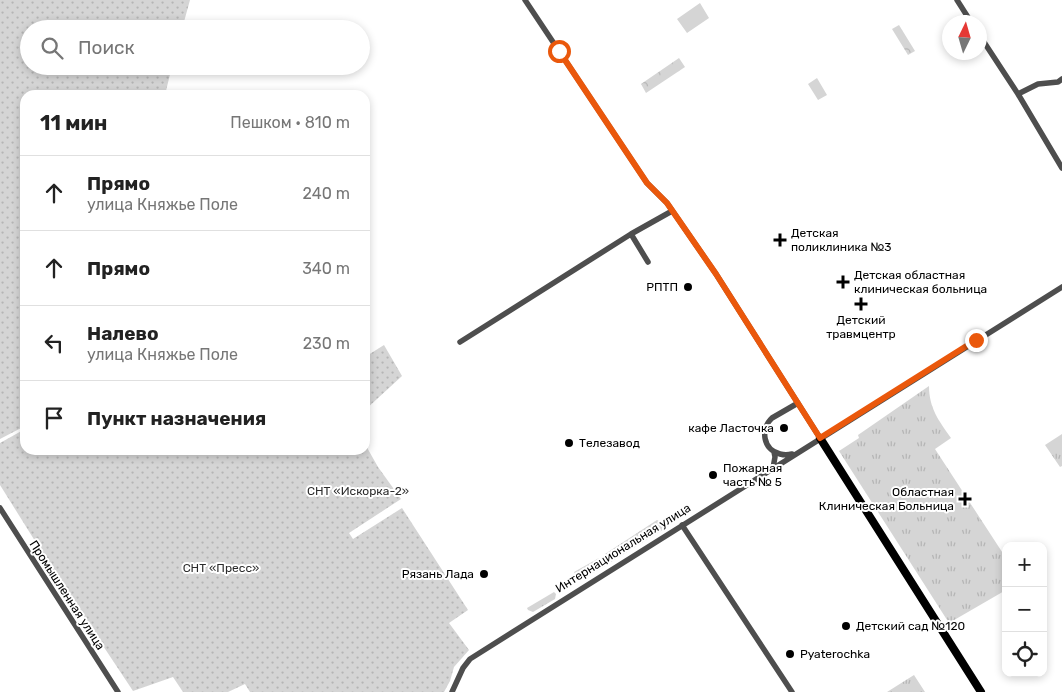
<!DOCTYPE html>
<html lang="ru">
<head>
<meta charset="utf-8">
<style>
	body { margin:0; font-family:Rubik,sans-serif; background:#f6f6f6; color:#222 }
	.controls { position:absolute; right:15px; bottom:15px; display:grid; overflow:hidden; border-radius:10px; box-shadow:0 2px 8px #0003 }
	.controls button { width:45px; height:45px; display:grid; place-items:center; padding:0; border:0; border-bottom:1px solid #e0e0e0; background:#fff; color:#222; font:25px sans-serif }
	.compass { position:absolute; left:942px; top:15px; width:45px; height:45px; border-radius:50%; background:#fff; box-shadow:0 2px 8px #0003; rotate:5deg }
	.stop { position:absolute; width:15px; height:15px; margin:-11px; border:4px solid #ea580c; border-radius:50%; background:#fff }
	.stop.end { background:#ea580c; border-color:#fff; box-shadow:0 1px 5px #0008 }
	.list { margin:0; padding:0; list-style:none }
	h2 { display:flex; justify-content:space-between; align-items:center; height:65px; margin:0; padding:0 20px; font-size:21px }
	h2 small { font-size:16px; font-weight:400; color:#767676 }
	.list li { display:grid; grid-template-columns:32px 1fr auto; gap:15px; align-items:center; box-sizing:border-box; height:75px; padding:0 20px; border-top:1px solid #e0e0e0 }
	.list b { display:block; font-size:19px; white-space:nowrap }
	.list p { margin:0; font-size:16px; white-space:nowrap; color:#767676 }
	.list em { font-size:16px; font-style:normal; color:#767676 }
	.icon { flex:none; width:28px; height:28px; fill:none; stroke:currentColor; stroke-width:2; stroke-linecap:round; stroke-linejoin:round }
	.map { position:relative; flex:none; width:1062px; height:692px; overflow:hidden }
	.search { position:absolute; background:#fff; box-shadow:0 2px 8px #0003; left:20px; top:20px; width:350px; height:55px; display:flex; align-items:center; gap:12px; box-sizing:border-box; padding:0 18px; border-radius:28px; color:#767676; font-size:19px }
	.panel { position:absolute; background:#fff; box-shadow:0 2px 8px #0003; left:20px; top:90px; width:350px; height:365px; border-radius:15px }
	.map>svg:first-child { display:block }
</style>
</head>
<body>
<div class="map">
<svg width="1062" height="692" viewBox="0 0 1062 692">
	<defs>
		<pattern id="grass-tufts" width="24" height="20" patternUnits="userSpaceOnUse" patternTransform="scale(1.25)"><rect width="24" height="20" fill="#d5d5d5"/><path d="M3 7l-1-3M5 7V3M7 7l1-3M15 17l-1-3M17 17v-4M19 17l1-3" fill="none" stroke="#b5b5b5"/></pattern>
		<pattern id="park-crowns" width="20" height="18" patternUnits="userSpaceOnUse" patternTransform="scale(1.25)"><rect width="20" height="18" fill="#d5d5d5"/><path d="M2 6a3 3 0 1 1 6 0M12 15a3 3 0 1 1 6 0" fill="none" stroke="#b5b5b5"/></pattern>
		<pattern id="garden-dots" width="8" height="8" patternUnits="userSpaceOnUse" patternTransform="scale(1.25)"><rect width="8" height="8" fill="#d5d5d5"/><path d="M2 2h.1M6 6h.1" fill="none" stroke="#b5b5b5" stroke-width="1.8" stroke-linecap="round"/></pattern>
	</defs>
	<rect width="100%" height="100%" fill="#fff"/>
	<path fill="url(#grass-tufts)" d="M 929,386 C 929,408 939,421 951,438 L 935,449 L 1006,558 L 1006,590 L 949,623 L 839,451 L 859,438 L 858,435 Z
		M 1062,434 L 1062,466 L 1060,467 L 1045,445 Z
		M 657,520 L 669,526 L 611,562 L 605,554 Z
		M 599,558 L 605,566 L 580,581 L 574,572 Z
		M 554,592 L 556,594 L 555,599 L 533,612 L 528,610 L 527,608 Z
		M 914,675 L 925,692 L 887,692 Z"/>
	<path fill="url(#park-crowns)" d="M 899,25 L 915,51 L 908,55 L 892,29 Z
		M 679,58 L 685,67 L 646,93 L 641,84 Z"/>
	<path fill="url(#garden-dots)" d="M 0,0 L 190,0 L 182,29 L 29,29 L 29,66 L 172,66 L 165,95 L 25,95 L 25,426 L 0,439 Z
		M 384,345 L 402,376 L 365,410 L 365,357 Z
		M 25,429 L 25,450 L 365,450 L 365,444 L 378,467 L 401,499 L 349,533 L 353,539 L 402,508 L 468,610 L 449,623 L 469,650 L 454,667 L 450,681 L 444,692 L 250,692 L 245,684 L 228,692 L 183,692 L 173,677 L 133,691 L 60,581 L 0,485 L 0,443 Z"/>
	<path fill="#d5d5d5" d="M 700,3 L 709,18 L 687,33 L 677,19 Z
		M 817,78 L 827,95 L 818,100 L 808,84 Z"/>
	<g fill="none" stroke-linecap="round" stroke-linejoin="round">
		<path stroke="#4e4e4e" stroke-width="5.5" d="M 525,0 L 647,183 L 667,203 L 716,274 L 820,438
			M 957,0 L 971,22
			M 980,36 L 1018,94 L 1062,168
			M 1018,94 L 1038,84 L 1058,82 L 1062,79
			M 631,234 L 648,262
			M 460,342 L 631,234 L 672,211
			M 792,454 C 788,455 784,455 780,454 C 763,450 760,429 772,418 L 798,403
			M 773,468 L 775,457 L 774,452
			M 0,508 L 118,692
			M 682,525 L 792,692
			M 452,692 L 463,668 L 470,659 L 1062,287"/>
		<path stroke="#000" stroke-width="8" d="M 820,438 L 981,692"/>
	</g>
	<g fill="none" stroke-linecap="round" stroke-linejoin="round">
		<path stroke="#ea580c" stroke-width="6" d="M 559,51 L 647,183 L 667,203 L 716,274 L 820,438 L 976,340"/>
	</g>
	<g fill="#000" stroke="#fff" stroke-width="2">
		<path d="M777.5 232.5h5v5h5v5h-5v5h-5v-5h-5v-5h5z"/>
		<path d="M840.5 274.5h5v5h5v5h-5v5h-5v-5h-5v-5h5z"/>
		<circle cx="688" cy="287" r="5"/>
		<path d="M858.5 296.5h5v5h5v5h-5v5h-5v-5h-5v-5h5z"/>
		<circle cx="784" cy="428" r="5"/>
		<circle cx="569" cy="443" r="5"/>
		<circle cx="713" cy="475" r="5"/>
		<path d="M962.5 491.5h5v5h5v5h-5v5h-5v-5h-5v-5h5z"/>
		<circle cx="484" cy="574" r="5"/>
		<circle cx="846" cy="626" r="5"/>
		<circle cx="790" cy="654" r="5"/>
	</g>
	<g text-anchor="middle" stroke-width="4" stroke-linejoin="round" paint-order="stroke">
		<g font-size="12" fill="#000" stroke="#fff" text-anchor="start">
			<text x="791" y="237">Детская<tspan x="791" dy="14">поликлиника №3</tspan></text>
			<text x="854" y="279">Детская областная<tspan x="854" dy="14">клиническая больница</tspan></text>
			<text x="678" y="291" text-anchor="end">РПТП</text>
			<text x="861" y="324" text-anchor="middle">Детский<tspan x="861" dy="14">травмцентр</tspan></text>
			<text x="774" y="432" text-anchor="end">кафе Ласточка</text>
			<text x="579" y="447">Телезавод</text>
			<text x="723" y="472">Пожарная<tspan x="723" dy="14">часть № 5</tspan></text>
			<text x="954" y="496" text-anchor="end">Областная<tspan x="954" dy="14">Клиническая Больница</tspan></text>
			<text x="474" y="578" text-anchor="end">Рязань Лада</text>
			<text x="856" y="630">Детский сад №120</text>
			<text x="800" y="658">Pyaterochka</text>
		</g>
		<g font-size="12" fill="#2c2c2c" stroke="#fff">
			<text x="358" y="495">СНТ «Искорка-2»</text>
			<text x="221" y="572">СНТ «Пресс»</text>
		</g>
		<g font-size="12" fill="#000" stroke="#fff">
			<text transform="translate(623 548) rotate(-32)" y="4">Интернациональная улица</text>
			<text transform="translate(67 595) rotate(57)" y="4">Промышленная улица</text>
		</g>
	</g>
</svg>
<div class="controls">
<button>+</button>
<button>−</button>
<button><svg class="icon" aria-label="locate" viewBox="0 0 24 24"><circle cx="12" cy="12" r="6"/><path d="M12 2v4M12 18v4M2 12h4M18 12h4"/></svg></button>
</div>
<svg class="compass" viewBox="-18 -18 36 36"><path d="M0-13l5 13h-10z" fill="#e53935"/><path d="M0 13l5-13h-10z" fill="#767676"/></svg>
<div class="stop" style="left:559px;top:51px"></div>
<div class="stop end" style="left:976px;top:340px"></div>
<div class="search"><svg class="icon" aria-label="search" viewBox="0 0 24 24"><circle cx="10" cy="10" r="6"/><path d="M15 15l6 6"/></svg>Поиск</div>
<section class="panel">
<h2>11 мин<small>Пешком · 810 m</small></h2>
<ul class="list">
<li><svg class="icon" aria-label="ahead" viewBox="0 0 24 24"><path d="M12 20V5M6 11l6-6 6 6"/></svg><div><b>Прямо</b><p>улица Княжье Поле</p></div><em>240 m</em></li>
<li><svg class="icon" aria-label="ahead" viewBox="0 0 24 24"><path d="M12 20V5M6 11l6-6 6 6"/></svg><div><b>Прямо</b></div><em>340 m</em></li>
<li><svg class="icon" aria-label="left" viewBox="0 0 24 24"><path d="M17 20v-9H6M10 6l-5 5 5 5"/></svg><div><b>Налево</b><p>улица Княжье Поле</p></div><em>230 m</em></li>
<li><svg class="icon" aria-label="arrive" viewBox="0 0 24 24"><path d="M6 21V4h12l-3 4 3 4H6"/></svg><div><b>Пункт назначения</b></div></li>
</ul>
</section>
</div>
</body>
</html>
